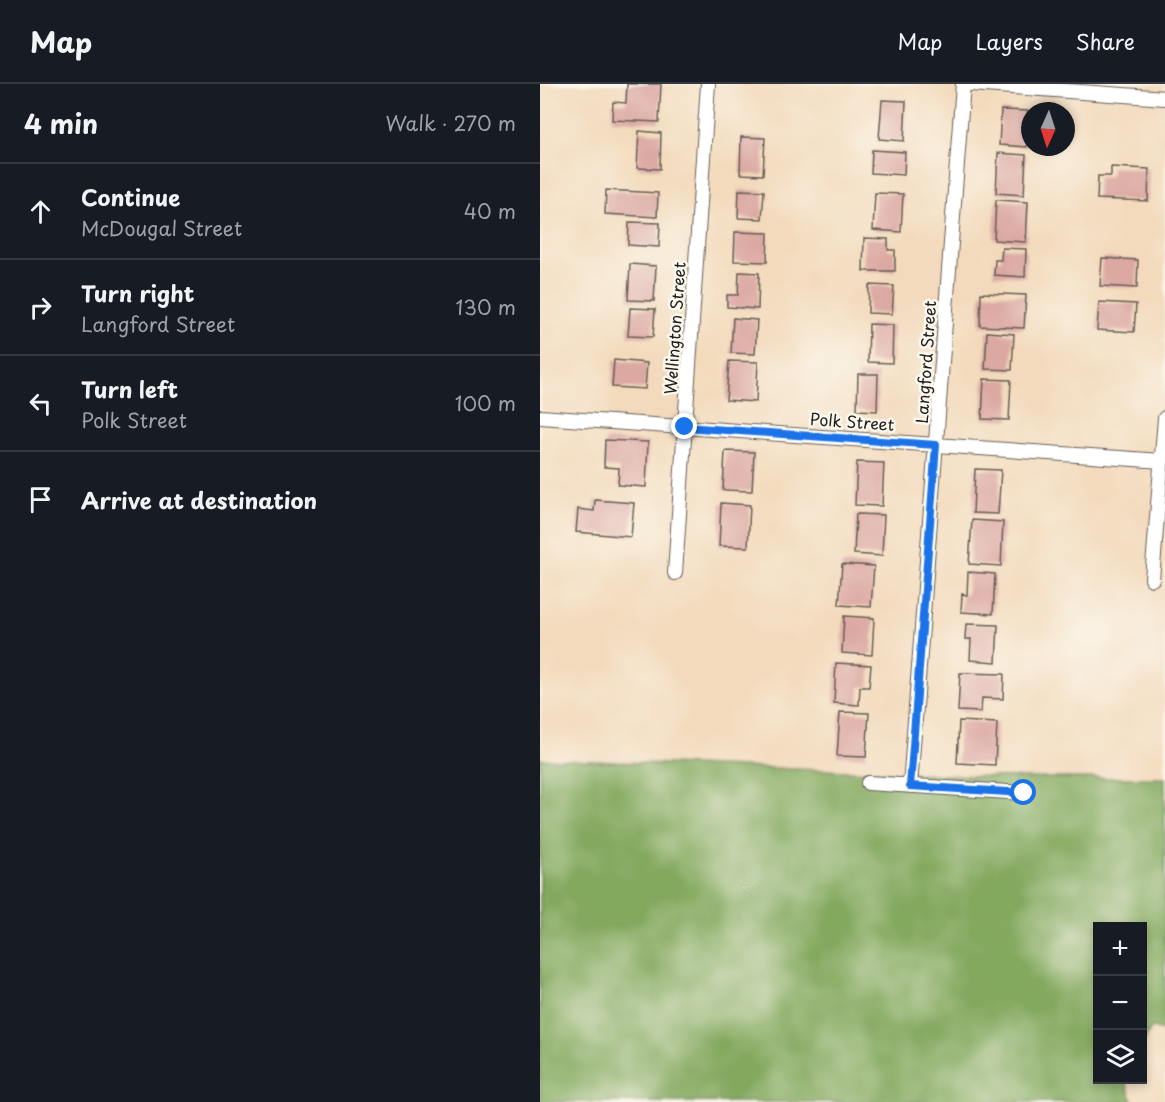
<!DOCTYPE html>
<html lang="en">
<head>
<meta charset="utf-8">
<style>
	body { margin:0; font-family:"Playpen Sans",sans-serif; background:#20242c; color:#f1f3f6 }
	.controls { position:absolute; right:18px; bottom:18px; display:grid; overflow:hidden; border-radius:0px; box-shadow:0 3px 9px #0003 }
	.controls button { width:54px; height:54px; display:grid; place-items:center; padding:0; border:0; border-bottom:2px solid #363941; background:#171b24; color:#f1f3f6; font:30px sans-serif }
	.compass { position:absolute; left:481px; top:18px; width:54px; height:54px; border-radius:50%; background:#171b24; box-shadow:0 3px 9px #0003; rotate:183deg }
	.stop { position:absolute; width:18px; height:18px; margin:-14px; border:4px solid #1a73e8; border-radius:50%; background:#fff }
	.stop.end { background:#1a73e8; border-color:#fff; box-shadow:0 2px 6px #0008 }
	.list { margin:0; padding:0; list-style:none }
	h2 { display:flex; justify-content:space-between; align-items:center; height:78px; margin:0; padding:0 24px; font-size:26px }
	h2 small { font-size:20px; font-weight:400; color:#9ea1a6 }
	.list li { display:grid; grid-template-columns:39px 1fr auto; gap:18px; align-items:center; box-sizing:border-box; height:96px; padding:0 24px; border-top:2px solid #363941 }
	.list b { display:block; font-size:22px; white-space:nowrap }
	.list p { margin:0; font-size:20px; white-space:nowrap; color:#9ea1a6 }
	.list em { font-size:20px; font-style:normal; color:#9ea1a6 }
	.icon { flex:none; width:33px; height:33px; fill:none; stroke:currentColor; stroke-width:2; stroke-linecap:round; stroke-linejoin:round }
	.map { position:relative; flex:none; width:625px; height:1018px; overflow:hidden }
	header { display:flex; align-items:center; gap:36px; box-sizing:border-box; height:84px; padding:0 30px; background:#171b24; border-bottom:2px solid #363941 }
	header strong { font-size:28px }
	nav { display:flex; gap:33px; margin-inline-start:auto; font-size:21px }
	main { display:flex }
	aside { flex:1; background:#171b24 }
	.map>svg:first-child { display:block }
</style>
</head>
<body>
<header>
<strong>Map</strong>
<nav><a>Map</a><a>Layers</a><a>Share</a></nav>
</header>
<main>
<aside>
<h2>4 min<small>Walk · 270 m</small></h2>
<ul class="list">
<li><svg class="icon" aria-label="ahead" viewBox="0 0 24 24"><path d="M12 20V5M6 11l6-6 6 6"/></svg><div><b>Continue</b><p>McDougal Street</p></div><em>40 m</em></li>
<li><svg class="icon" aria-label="right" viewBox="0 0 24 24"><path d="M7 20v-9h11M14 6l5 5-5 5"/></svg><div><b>Turn right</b><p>Langford Street</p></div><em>130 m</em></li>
<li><svg class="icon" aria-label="left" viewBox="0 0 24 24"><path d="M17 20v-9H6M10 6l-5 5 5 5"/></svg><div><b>Turn left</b><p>Polk Street</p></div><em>100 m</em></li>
<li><svg class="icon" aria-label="arrive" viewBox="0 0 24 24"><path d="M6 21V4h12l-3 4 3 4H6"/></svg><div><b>Arrive at destination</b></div></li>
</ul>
</aside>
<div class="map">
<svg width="625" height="1018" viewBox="0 0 625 1018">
	<rect width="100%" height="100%" fill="#fbf7ec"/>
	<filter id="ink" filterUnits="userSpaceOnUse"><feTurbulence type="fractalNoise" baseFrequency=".0167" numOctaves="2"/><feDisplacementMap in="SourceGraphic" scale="12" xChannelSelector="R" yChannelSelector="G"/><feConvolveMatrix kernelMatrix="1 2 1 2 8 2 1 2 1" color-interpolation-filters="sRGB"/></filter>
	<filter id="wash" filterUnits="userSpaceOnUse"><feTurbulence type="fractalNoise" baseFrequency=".008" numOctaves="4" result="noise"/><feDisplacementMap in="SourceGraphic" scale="24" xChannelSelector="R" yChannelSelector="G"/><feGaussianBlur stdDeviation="1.35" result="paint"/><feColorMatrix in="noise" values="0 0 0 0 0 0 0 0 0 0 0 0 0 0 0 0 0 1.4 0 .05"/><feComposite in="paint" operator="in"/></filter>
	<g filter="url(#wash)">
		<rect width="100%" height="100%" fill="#f3dabc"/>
		<path fill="#83a95f" stroke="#50623e" stroke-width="1.5" d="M 0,675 L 488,694 L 625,694 L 625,947 L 611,944 L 603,960 L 602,842 L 558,842 L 558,996 L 585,996 L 593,1018 L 0,1018 Z"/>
		<g id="blocks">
			<path fill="#dba8a2" d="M 87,0 L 121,0 L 119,38 L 72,36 L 73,18 L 86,19 Z
				M 342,16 L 366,17 L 364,57 L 339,55 Z
				M 461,26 L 489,27 L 487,63 L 459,61 Z
				M 99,47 L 121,49 L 120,85 L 97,84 Z
				M 201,53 L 225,54 L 223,91 L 200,90 Z
				M 332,66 L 365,68 L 364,91 L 331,89 Z
				M 458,69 L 486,71 L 484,111 L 456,109 Z
				M 571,83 L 609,85 L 608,117 L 557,115 L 558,92 L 571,92 Z
				M 66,106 L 118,109 L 117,133 L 65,130 Z
				M 199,106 L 224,107 L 222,135 L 198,134 Z
				M 335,109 L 363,110 L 361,148 L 333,146 Z
				M 456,116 L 488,118 L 486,158 L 454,156 Z
				M 89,138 L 120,139 L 119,163 L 88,161 Z
				M 195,148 L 228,149 L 227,178 L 194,177 Z
				M 324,154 L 348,155 L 348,166 L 355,166 L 355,187 L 323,187 Z
				M 462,164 L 486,165 L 485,193 L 454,191 L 455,176 L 461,176 Z
				M 562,174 L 598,176 L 597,204 L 560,202 Z
				M 90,180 L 116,182 L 114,217 L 88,216 Z
				M 199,188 L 219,189 L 218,225 L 187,223 L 187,211 L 198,211 Z
				M 329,201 L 354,202 L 352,230 L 328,229 Z
				M 441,209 L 486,211 L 484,244 L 440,242 Z
				M 559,218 L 596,220 L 594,248 L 557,246 Z
				M 90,224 L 115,225 L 113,253 L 88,252 Z
				M 193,234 L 217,236 L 215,270 L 191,269 Z
				M 329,240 L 353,241 L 352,279 L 328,278 Z
				M 447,248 L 474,250 L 472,286 L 445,285 Z
				M 74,276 L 107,279 L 105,305 L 72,303 Z
				M 189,277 L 218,278 L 216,318 L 186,316 Z
				M 318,290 L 338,290 L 337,327 L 317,326 Z
				M 444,295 L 471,296 L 469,336 L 442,335 Z
				M 65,356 L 108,358 L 106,403 L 78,401 L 79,384 L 64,383 Z
				M 185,367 L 214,368 L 212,407 L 183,406 Z
				M 317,378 L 344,379 L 342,422 L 315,421 Z
				M 435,385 L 461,386 L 458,430 L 433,429 Z
				M 55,416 L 94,419 L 91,453 L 36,448 L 38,425 L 54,427 Z
				M 181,419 L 210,421 L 208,463 L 179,462 Z
				M 316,430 L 344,431 L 342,472 L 314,470 Z
				M 432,436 L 463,438 L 461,482 L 429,480 Z
				M 302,480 L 334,482 L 331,523 L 299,521 Z
				M 428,488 L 455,490 L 453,530 L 421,528 L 422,510 L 427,511 Z
				M 304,532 L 334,534 L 332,571 L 302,569 Z
				M 426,540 L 458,541 L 456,578 L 430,576 L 431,555 L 425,555 Z
				M 296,579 L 331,581 L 329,603 L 320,603 L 319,621 L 294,619 Z
				M 420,589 L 464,590 L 463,615 L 442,614 L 441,628 L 418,627 Z
				M 300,628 L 329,629 L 326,673 L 297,672 Z
				M 419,637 L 457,639 L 455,681 L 417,679 Z"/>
		</g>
	</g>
	<g filter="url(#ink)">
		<use href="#blocks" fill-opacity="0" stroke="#675e54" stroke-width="1.5"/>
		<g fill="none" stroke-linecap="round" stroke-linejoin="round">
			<g stroke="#675e54" stroke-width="16">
				<path id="street" d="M 431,0 L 625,14
					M 0,333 L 622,377
					M 135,489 L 168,0
					M 612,495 L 625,334
					M 328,699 L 484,709
					M 370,702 L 423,0"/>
			</g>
			<use href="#street" stroke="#fff" stroke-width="14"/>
		</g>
	</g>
	<g fill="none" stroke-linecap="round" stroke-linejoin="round" filter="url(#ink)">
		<path stroke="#1a73e8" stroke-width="8" d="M 145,343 L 396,361 L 370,702 L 484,709"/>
	</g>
	<g text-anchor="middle" stroke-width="5" stroke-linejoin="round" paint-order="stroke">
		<g font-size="16" fill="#1c1c1c" stroke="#fbf7ec">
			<text transform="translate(135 244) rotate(-86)" y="6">Wellington Street</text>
			<text transform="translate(386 278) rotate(-86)" y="6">Langford Street</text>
			<text transform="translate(312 338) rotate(4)" y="6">Polk Street</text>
		</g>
	</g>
</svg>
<div class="controls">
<button>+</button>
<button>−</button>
<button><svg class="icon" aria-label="layers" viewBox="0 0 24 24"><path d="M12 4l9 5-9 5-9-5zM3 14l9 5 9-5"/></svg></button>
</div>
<svg class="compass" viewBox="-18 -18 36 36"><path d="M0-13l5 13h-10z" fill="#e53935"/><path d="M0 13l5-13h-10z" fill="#9ea1a6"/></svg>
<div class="stop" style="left:484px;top:709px"></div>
<div class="stop end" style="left:145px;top:343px"></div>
</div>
</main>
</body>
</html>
